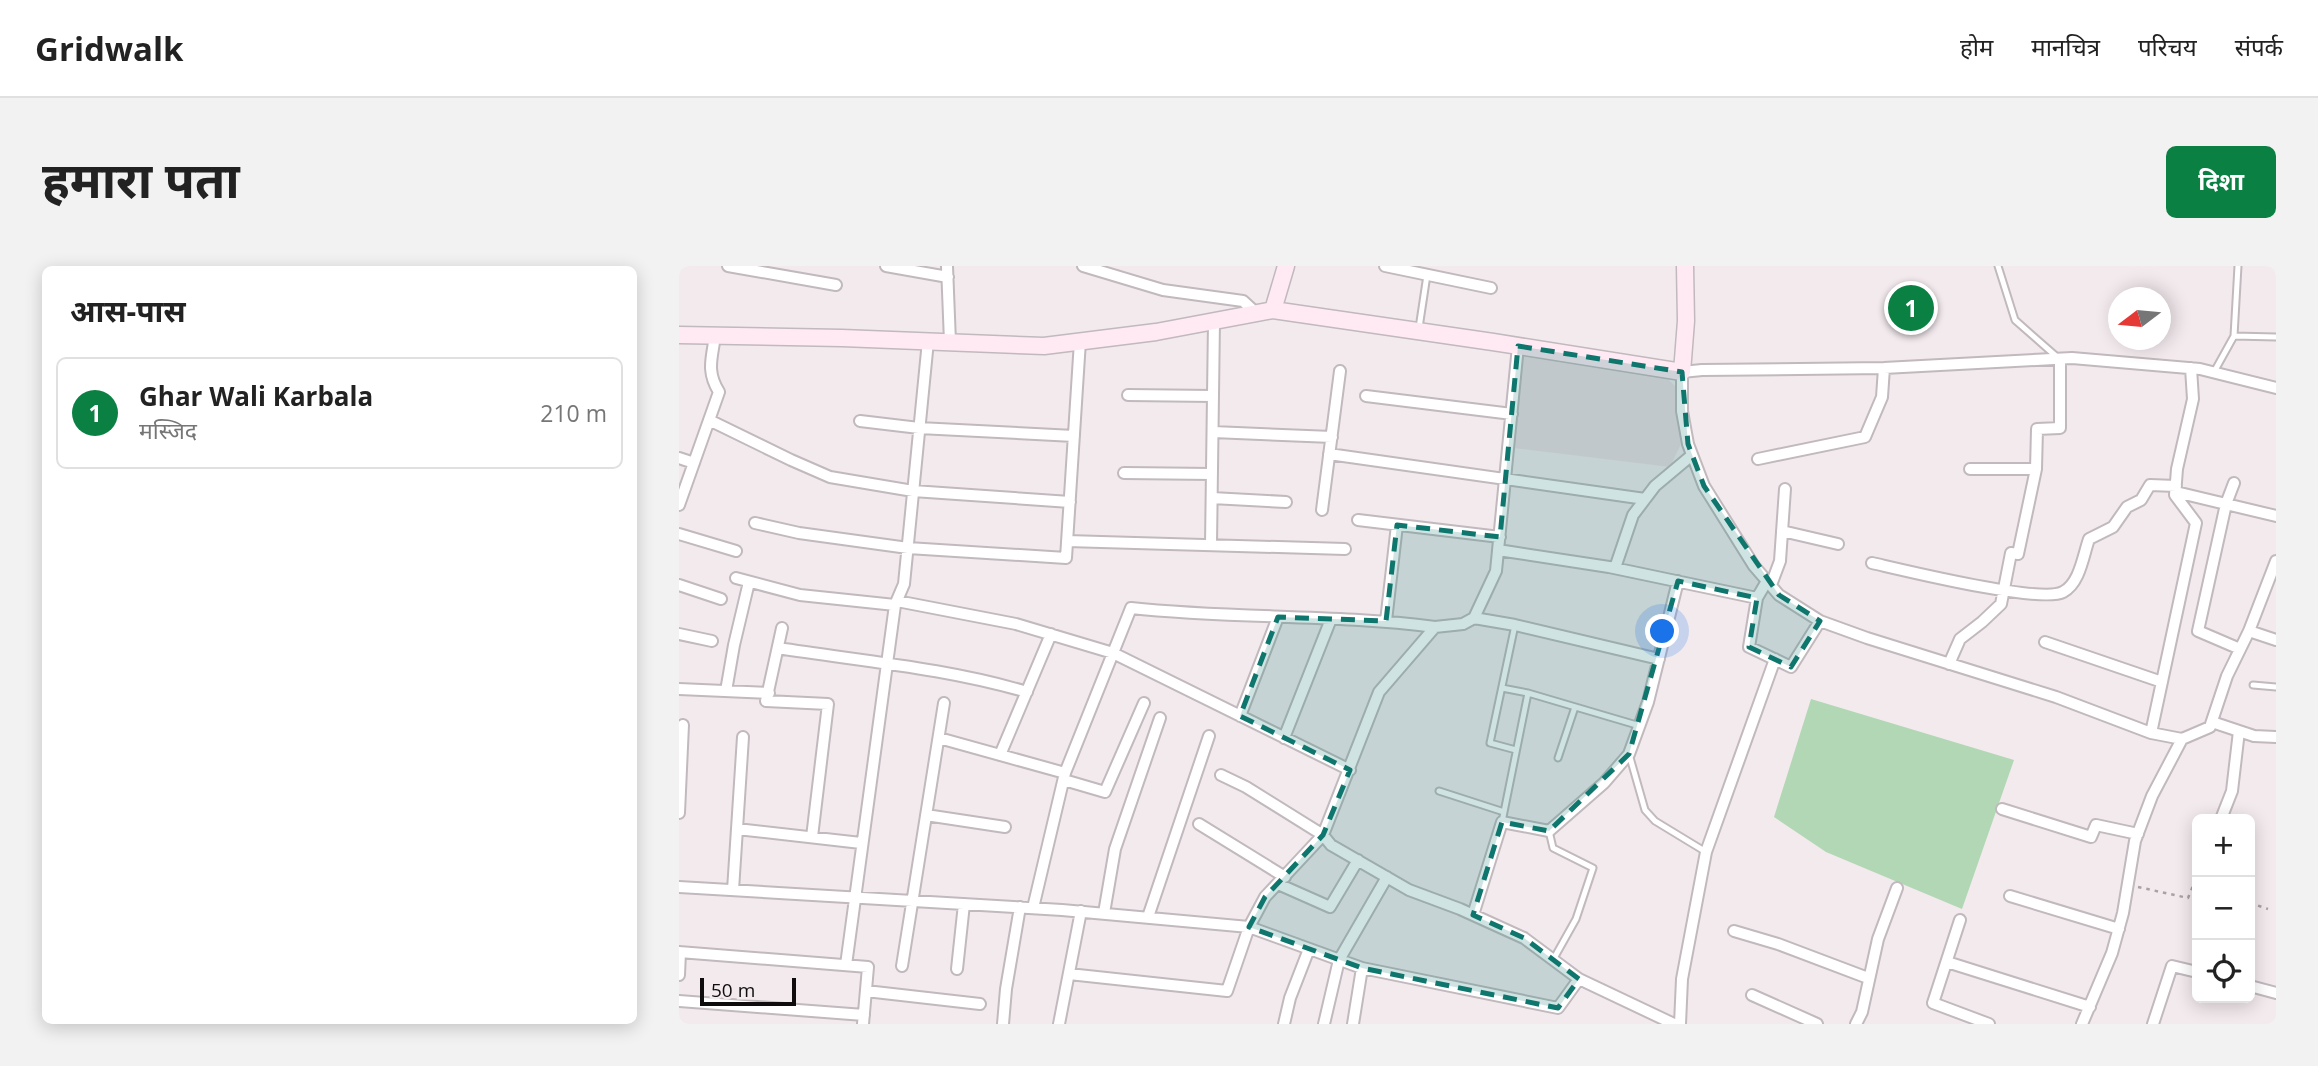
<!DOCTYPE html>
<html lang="hi">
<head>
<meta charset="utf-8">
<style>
	body { margin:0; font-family:"Open Sans","Noto Sans Devanagari",sans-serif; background:#f2f2f2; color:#222 }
	.controls { position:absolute; right:21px; bottom:21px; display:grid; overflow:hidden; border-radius:10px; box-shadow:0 4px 18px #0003 }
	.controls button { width:63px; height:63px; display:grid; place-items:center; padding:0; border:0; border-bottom:2px solid #e0e0e0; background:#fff; color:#222; font:35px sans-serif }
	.compass { position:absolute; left:1429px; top:21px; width:63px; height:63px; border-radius:50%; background:#fff; box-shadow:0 4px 18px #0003; rotate:254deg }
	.scale { position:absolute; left:21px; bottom:18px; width:96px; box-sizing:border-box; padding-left:7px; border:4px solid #0e0c0d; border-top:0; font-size:19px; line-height:24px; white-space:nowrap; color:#0e0c0d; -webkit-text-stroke:5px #f3eaee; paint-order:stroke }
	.you { position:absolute; left:984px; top:366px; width:24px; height:24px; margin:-18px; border:5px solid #fff; border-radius:50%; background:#1a73e8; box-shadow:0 0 0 10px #1a73e833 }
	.badge { display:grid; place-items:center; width:46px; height:46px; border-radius:50%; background:#0b8043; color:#fff; font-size:23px; font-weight:700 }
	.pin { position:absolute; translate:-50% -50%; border:4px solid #fff; box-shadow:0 2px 7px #0006 }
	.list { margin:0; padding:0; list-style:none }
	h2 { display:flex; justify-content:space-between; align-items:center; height:91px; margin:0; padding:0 28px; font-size:30px }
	h2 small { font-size:23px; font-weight:400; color:#767676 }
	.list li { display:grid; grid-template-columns:46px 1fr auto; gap:21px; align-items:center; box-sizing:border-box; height:112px; margin:0 14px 14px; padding:0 14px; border:2px solid #e0e0e0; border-radius:10px }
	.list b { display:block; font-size:26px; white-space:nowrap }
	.list p { margin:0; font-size:23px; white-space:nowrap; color:#767676 }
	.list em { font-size:23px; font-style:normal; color:#767676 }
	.icon { flex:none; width:38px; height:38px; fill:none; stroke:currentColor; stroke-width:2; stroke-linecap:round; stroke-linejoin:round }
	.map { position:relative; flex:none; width:1597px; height:758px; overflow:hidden; border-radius:10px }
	header { display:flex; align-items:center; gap:42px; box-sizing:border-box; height:98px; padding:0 35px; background:#fff; border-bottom:2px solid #e0e0e0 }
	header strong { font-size:33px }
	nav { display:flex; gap:38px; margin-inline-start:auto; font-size:24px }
	.intro { display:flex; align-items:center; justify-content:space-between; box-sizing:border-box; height:168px; padding:0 42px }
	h1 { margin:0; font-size:49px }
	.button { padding:18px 32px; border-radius:10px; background:#0b8043; color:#fff; font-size:24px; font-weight:700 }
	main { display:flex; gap:42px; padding:0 42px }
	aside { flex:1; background:#fff; border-radius:10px; box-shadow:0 4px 18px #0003 }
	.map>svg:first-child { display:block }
</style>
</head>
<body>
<header>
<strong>Gridwalk</strong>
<nav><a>होम</a><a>मानचित्र</a><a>परिचय</a><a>संपर्क</a></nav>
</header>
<div class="intro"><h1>हमारा पता</h1><a class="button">दिशा</a></div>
<main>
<aside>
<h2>आस-पास<small></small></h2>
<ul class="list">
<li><span class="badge">1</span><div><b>Ghar Wali Karbala</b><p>मस्जिद</p></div><em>210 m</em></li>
</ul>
</aside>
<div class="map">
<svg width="1597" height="758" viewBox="0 0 1597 758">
	<rect width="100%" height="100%" fill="#f3eaee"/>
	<path fill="#eedde4" d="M 844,88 L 987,111 L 996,120 L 1002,178 L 991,201 L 834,182 Z"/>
	<path fill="#b1d7b4" d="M 1132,433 L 1335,494 L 1283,643 L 1147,586 L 1095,551 Z"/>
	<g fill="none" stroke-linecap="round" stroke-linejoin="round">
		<g stroke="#c1b9bd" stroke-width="9">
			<path id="lane" d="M 1319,0 L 1336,54 L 1378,91
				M 740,62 L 748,9
				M 1555,70 L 1559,0
				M 1535,106 L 1555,70 L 1597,71
				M 836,359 L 811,477 L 837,484
				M 1574,419 L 1597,421
				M 823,422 L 849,427 L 961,460
				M 950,488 L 966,544 L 976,555 L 1027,586
				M 879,492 L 896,441
				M 760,525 L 825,546
				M 823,556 L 849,427
				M 870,565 L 874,582 L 914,602 L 897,653 L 874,694"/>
		</g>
		<g stroke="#c1b9bd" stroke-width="14">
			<path id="street" d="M 49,0 L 157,19
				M 207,0 L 269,11
				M 268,0 L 271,76
				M 404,0 L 484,24 L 564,35 L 577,47
				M 706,0 L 812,22
				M 1597,122 L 1521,103 L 1393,92 L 1205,102 L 1023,104 L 1003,106 L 1003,145 L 1009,178 L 1025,220 L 1075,300 L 1100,329 L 1141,355 L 1188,372 L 1377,431 L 1472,467 L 1503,473 L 1531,461 L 1548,410 L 1570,365 L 1597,295
				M 449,129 L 534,130
				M 687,130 L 833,148
				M 30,154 L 112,194 L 151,211 L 234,225 L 391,236
				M 181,155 L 240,162 L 395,170
				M 534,166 L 653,171
				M 650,188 L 966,233
				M 0,192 L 15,197
				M 1079,193 L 1186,171 L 1203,131 L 1205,102
				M 1291,203 L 1357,203 L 1358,163 L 1381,162 L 1381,93
				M 445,207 L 533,208
				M 1555,217 L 1547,238 L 1519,365 L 1561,383
				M 1497,226 L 1597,250
				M 533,232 L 607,236
				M 0,239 L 40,126 C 27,105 33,92 36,70
				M 643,244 L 661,105
				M 679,254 L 821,271
				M 76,257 L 120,267 L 229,282 L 387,292 L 401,75
				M 1103,265 L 1159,278
				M 0,268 L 57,285
				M 388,275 L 666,283
				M 532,278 L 535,55
				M 819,284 L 930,301 L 1078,332
				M 1193,297 C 1224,304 1362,338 1384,326 C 1401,317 1404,290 1410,273 L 1434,261 L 1448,241 L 1462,234 L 1471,219 L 1497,220
				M 936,302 L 954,249 L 976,220 L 1013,189
				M 57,312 L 121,329 L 216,339
				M 1088,315 L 1078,332 L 1070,381 L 1112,401 L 1141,355
				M 0,319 L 42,333
				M 1092,319 L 1101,295 L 1106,223
				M 218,335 L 337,358 L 434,387 L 671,504
				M 795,352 L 836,359 L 980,393
				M 707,355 L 718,259
				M 103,362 L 87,435 L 149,438 L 133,571
				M 1570,365 L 1597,374
				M 0,368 L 33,375
				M 1366,376 L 1483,416
				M 99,382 C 182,395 267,402 348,426
				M 1270,398 L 1281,373 L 1303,356 L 1322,338 L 1332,287 L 1339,288 L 1357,203
				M 0,423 L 90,427
				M 47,425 L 55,379 L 70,316
				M 561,450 L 599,351
				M 1533,456 L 1575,470 L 1597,471
				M 1472,467 L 1517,257 L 1496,229 L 1498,203 L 1514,133 L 1512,102
				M 260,472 L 386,507
				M 605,472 L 652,353
				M 321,489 L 372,368
				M 542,509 L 567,521 L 644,569 L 652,579 L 730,624 L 781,643 L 845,672 L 900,713 L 995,758
				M 385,514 L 426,526 L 465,437
				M 1323,543 L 1412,571 L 1417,559 L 1459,568
				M 0,547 L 4,459
				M 247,549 L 326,561
				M 1542,553 L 1553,525 L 1560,465
				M 520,558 L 606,611
				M 58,563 L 182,577
				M 599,618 L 651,641 L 679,594
				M 0,621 L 383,644 L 570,661 L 683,702 L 879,742 L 900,713
				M 54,624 L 64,471
				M 1331,630 L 1440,663
				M 354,642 L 386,507 L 452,342 C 553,353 656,348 756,361
				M 425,647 L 436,583 L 481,452
				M 794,649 L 823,556 L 870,565 L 925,517 L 950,488 L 969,436 L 999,315
				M 469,651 L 530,470
				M 1281,654 L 1254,737 L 1310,758
				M 1055,665 L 1099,678 L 1189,712
				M 0,686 L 189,701 L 184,758
				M 1268,696 L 1411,741
				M 167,699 L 216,339 L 225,318 L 249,75
				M 223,700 L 265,437
				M 278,703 L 285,638
				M 390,708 L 548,725 L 570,661 L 586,631 L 644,569 L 700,426 L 756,361 L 784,358 L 795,352 L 817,305 L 839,80
				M 0,709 L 1,686
				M 1571,720 L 1597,727
				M 187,725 L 301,738
				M 1073,729 L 1138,758
				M 0,735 L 185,749
				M 324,758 L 327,723 L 341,641
				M 380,758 L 402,645
				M 605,758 L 611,732 L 630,683
				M 645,758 L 660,694 L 708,611
				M 674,758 L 683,702
				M 1001,758 L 1003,713 L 1027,586 L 1096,393
				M 1177,758 L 1183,746 L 1199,673 L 1218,622
				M 1403,758 L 1433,687 L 1444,647 L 1456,575 L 1473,530 L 1503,473
				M 1474,758 L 1493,700 L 1518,706"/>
		</g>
		<g stroke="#c1b9bd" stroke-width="19">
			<path id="secondary" d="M 594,44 L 607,0
				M 0,69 L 163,72 L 365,80 L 477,66 L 594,44 L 814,76 L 1003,106 L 1007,55 L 1006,0"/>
		</g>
		<path stroke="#a9a2a5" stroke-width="2.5" stroke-dasharray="3.5 5" stroke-linecap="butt" d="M 1459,621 L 1509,632 L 1514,620 L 1518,621
			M 1571,637 L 1589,643"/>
		<use href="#lane" stroke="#fff" stroke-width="5"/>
		<use href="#street" stroke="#fff" stroke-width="10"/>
		<use href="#secondary" stroke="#ffeaf4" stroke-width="16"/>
	</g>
	<path fill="#0f766e" fill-opacity="0.2" stroke="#0f766e" stroke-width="5" stroke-dasharray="14 9" stroke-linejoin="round" d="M 839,80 L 1003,106 L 1009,178 L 1025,220 L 1100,329 L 1141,355 L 1112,401 L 1070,381 L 1078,332 L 999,315 L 950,488 L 870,565 L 823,556 L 794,649 L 845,672 L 900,713 L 879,742 L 683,702 L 570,661 L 586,631 L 644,569 L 671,504 L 561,450 L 599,351 L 707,355 L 718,259 L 821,271 Z"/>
</svg>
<div class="controls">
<button>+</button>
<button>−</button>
<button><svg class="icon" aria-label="locate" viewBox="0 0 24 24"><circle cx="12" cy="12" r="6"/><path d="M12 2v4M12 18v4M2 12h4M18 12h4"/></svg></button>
</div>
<svg class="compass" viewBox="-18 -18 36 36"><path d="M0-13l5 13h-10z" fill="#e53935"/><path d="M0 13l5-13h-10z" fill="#767676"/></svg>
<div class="scale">50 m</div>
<div class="you"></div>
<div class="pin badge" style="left:1232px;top:42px">1</div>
</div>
</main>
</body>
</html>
